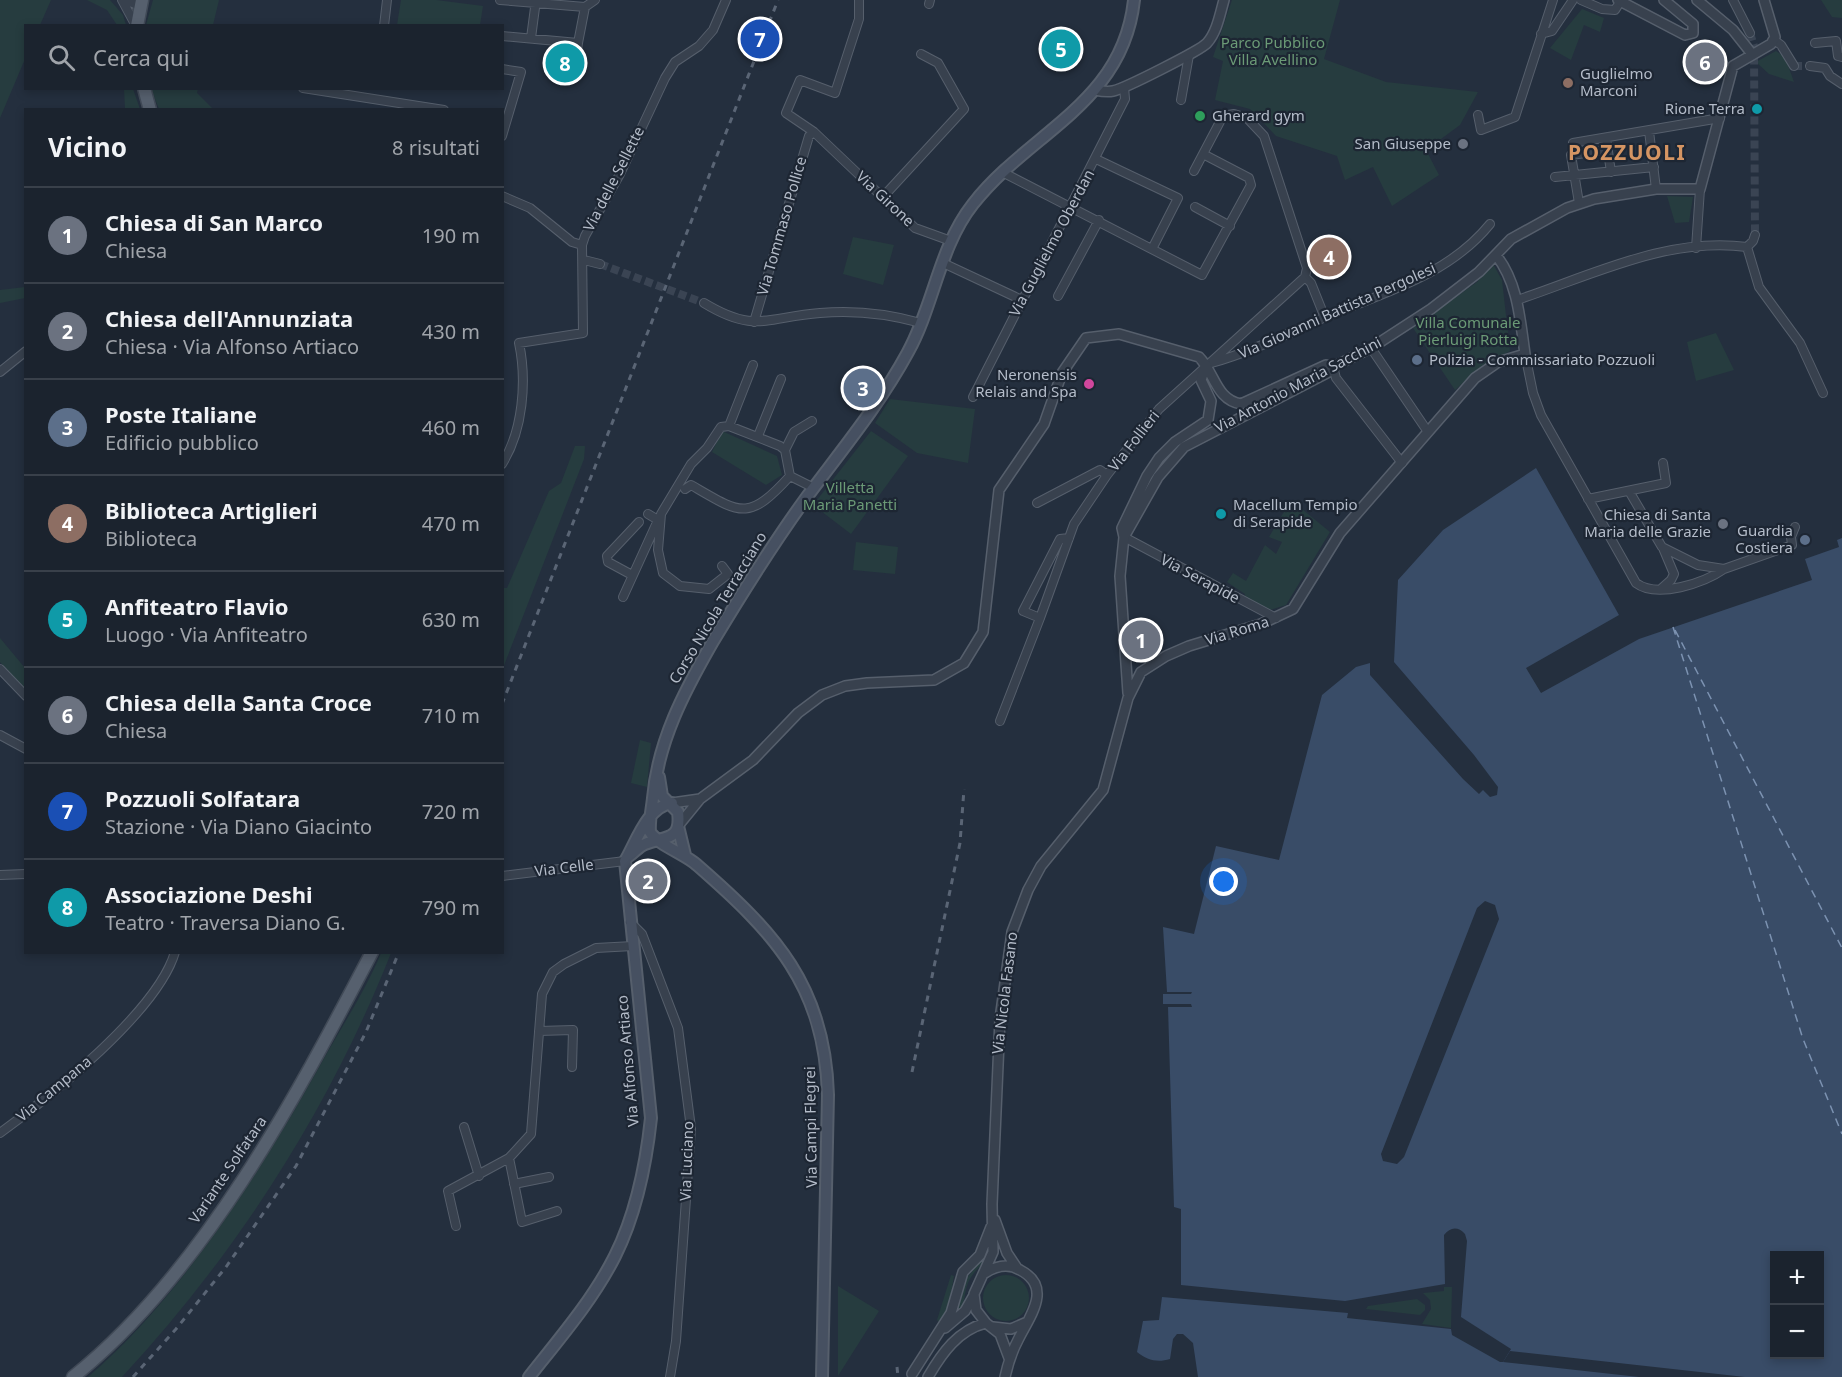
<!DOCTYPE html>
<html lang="it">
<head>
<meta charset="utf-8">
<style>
	body { margin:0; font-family:"Noto Sans",sans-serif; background:#282f3a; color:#f1f3f6 }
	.controls { position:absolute; right:18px; bottom:18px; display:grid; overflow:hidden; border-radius:0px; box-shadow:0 3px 9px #0003 }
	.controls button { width:54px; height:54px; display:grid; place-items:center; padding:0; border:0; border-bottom:2px solid #39404a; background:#1b232e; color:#f1f3f6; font:30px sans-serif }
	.you { position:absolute; left:1224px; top:882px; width:21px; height:21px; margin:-15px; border:4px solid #fff; border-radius:50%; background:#1a73e8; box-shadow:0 0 0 9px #1a73e833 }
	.badge { display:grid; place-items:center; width:39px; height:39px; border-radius:50%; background:#8ab4f8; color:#fff; font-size:20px; font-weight:700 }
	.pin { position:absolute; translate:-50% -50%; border:3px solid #fff; box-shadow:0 2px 6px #0006 }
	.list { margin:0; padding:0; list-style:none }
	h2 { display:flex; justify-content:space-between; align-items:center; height:78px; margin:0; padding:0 24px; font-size:26px }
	h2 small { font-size:20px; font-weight:400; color:#a0a4aa }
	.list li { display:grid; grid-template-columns:39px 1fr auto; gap:18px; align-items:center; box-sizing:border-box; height:96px; padding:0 24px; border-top:2px solid #39404a }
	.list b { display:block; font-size:22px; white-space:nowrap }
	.list p { margin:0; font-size:20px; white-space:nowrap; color:#a0a4aa }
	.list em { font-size:20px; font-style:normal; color:#a0a4aa }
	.icon { flex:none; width:33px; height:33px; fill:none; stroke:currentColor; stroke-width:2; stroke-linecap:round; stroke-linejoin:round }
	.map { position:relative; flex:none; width:1842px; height:1377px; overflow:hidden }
	.search { position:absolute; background:#1b232e; box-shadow:0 3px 9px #0003; left:24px; top:24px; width:480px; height:66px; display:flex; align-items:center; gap:15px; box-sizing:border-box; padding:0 21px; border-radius:0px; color:#a0a4aa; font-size:22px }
	.panel { position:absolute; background:#1b232e; box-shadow:0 3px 9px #0003; left:24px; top:108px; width:480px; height:846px; border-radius:0px }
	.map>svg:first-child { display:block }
</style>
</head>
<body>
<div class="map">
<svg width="1842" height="1377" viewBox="0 0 1842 1377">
	<rect width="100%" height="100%" fill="#242f3e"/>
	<path fill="#263c3f" d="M 0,0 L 51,0 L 40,25 L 26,26 L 25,59 L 0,118 Z
		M 87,0 L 110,0 L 123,15 L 126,25 L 117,25 L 107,10 Z
		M 153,0 L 219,0 L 213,25 L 146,25 Z
		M 401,0 L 436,0 L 483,6 L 480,25 L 397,25 Z
		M 1232,0 L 1340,0 L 1324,59 L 1386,82 L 1478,92 L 1460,125 L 1426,150 L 1439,175 L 1392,206 L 1373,167 L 1345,180 L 1337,156 L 1276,136 L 1250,109 L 1215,100 L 1223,61 L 1213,57 Z
		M 1821,0 L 1842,0 L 1842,18 L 1832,17 Z
		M 1582,9 L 1604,18 L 1600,32 L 1584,25 L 1571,60 L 1550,48 Z
		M 1776,51 L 1785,57 L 1794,82 L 1769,74 L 1756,62 Z
		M 124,89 L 133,89 L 140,109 L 125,109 Z
		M 151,89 L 198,89 L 197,93 L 213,109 L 159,109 Z
		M 1667,196 L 1693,197 L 1689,222 L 1675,223 Z
		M 853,237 L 894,245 L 883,285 L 843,274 Z
		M 1493,264 L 1502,280 L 1510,351 L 1484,364 L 1455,390 L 1413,328 L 1477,282 Z
		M 25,287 L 25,298 L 0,303 L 0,290 Z
		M 1716,333 L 1734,370 L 1696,381 L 1687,342 Z
		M 890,399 L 975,409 L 968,463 L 917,453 L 875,423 Z
		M 722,431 L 777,456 L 782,475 L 766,485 L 712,452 Z
		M 871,431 L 908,456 L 851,534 L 813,505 Z
		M 575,446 L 585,446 L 584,459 L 503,668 L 503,588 L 507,588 L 549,491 L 561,483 Z
		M 1291,500 L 1330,532 L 1286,605 L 1267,611 L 1244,600 L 1245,594 L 1227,582 L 1233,573 L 1246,581 L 1265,545 L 1276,554 L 1282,542 L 1269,537 Z
		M 856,542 L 898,547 L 895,574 L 853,570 Z
		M 0,638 L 25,668 L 25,690 L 0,662 Z
		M 640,740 L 651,743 L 647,787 L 631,783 Z
		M 381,953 L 391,953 C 329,1110 237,1253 122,1377 L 88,1377 C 183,1296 267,1162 327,1053 C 346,1020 367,987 381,953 Z
		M 989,1246 C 989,1263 974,1268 968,1283 C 963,1295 967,1304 956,1313 L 965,1280 L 983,1258 Z
		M983 1298a23 23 0 1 1 46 0a23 23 0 1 1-46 0Z
		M 951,1275 L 954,1276 L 949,1306 L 939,1322 L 937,1320 Z
		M 838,1286 L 879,1311 L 838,1376 Z
		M 1444,1287 L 1452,1287 L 1451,1328 L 1422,1324 L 1431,1309 L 1430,1300 L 1423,1293 L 1444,1291 Z
		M 1417,1299 L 1425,1305 L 1425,1310 L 1420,1315 L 1366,1309 L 1368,1306 Z"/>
	<path fill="#394c67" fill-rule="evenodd" d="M 1536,468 L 1619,615 L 1526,668 L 1541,693 L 1639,639 L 1812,580 L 1805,559 L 1839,547 L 1837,540 L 1842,538 L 1842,1377 L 1198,1377 L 1193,1343 L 1183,1334 L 1177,1334 L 1173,1339 L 1170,1359 C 1157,1363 1147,1360 1137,1352 L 1143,1321 L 1159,1320 L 1162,1297 L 1348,1313 L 1347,1318 L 1451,1329 L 1452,1335 L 1500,1362 L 1503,1362 L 1511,1349 L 1461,1317 L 1467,1241 L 1465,1234 C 1458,1226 1450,1227 1444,1235 L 1445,1284 L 1345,1301 L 1181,1285 L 1181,1209 L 1174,1207 L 1168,1007 L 1192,1007 L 1191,1004 L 1163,1004 L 1163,994 L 1191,994 L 1192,992 L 1167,992 L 1163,927 L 1194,934 L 1216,846 L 1279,860 L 1322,695 L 1356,667 L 1370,663 L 1370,675 L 1463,779 L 1479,794 L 1483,790 L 1490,797 L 1497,795 L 1498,787 L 1474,755 L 1394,662 L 1398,580 L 1443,530 ZM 1485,901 L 1495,905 L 1499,919 L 1404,1157 L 1397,1164 L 1383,1161 L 1381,1154 L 1477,908 ZM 1774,1256 L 1820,1256 L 1820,1354 L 1774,1354 Z"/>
	<path fill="#242f3e" d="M 1510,1351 L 1745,1377 L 1639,1377 L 1503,1362 Z"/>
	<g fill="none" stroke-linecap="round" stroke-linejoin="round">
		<path stroke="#7c92b1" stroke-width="1.5" stroke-dasharray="8 6" stroke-linecap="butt" d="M 1673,627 L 1803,1039 L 1842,1134
			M 1675,630 L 1842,948"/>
		<path stroke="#3a4453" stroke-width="8" stroke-dasharray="8 4" stroke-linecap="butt" d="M 1750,33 L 1754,46 L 1755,235
			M 1794,66 L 1810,66
			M 600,264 L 704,303"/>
		<g stroke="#565f6c" stroke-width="10">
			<path id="minor" d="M 122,0 L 136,26
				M 124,0 L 141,6
				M 500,0 L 585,7 L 595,0
				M 859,0 L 859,19 L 835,93 L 800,80 L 786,113 L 814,132 L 915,228 L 951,241
				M 1581,0 L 1602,9 L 1615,10 L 1620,2
				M 1733,0 L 1750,33
				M 929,4 L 930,0
				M 384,26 L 387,0
				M 1541,34 L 1552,31 L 1573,0
				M 502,36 L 578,43 L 585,7
				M 531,38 L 536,0
				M 1774,40 L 1781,45 L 1794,66
				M 1815,43 L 1836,41 L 1838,56 L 1842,57
				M 1810,66 L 1825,68 L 1830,76 L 1842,84
				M 502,69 L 521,72 L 502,136
				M 574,73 L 578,43
				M 303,88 L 444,110
				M 1181,100 L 1189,55
				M 1478,115 L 1481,130 L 1515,117 L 1553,0
				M 1649,131 L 1656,189
				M 1606,138 L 1611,172
				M 1573,143 L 1720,118
				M 1096,159 L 1178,198 L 1152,249
				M 1194,171 L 1223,116 L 1234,114 L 1247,118 L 1264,136 L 1307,268 L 1305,277
				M 1004,173 L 1202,275 L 1251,185 L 1249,178 L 1203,154
				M 1555,177 L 1654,167
				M 502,196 L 530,208 L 572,242 L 582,245
				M 882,198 L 964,109 L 938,63 L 921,54
				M 1579,203 L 1571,155 L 1608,150
				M 1195,207 L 1230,226
				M 1747,247 L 1759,287 L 1800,343 L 1823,393
				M 1747,247 L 1753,241 L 1755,235
				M 1696,248 L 1700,189
				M 584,260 L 600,264
				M 943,263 L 1022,300
				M 1305,277 L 1311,283 L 1325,318
				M 1058,296 L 1099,220
				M 1517,300 C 1590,276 1668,236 1747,247
				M 704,303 C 755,334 767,317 820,313 C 853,310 889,314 921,323
				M 754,322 L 809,136 L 814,132
				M 1371,348 L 1428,432
				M 1525,354 L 1533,393 L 1541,415 L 1636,583 C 1657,599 1704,583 1724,569
				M 1208,364 C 1248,353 1285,335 1323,318 C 1382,293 1448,276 1490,224
				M 1333,367 L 1336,378 L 1402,463
				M 0,372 L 26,351
				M 973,397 L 1125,99 L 1124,87
				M 729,426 L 753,365
				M 758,436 L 781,379
				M 785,450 L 794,432 L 812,421
				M 502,464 C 523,431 527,381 519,343 L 583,333 L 582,245 L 585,236 L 620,174 L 665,78 L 675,62 L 699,46 L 713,30 L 726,0
				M 685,489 L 691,485 C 741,514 748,522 790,476 L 814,488
				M 1629,491 L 1662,547 L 1698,565 L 1724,569 L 1792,545 L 1791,537 L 1795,527
				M 1588,499 L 1666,483 L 1663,463
				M 1037,503 L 1100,470 L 1107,475
				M 648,514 L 658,520
				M 1124,537 L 1276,618
				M 1069,538 L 1060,539 L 1023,611 L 1040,618 L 1074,524 L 1107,475 L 1159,409 L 1305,277
				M 722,566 L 728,574 L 709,589 L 680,586 L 663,573 L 658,550 L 661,514 L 691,464 L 707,448 L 721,427 L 729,426 L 780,446 L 785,450 L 790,476
				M 632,575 L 608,562 L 607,556 L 639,522
				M 1662,588 L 1671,580 L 1674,574 L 1663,548
				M 623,597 L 659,518
				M 0,669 L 26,696
				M 1000,721 L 1040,618
				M 0,735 L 26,749
				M 0,875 L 26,874
				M 502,876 L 625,861
				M 630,922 L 642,934 L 678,1028 L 691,1128 L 676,1341 L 670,1377
				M 539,1031 L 573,1030 L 572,1067
				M 464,1127 L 479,1176
				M 0,1133 C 50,1097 158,1011 175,952
				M 509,1158 L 522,1222 L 557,1211
				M 514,1184 L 549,1177
				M 456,1226 L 448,1191 L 509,1158 L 531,1134 L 542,994 L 553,972 L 564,964 L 596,948 L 633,946"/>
		</g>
		<g stroke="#565f6c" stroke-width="12">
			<path id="tertiary" d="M 1618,0 L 1685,35 L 1693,33 L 1693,24 L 1664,0
				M 1697,0 L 1733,30 L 1752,54
				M 1095,90 C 1100,91 1108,92 1113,91 C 1124,89 1201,50 1207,43 C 1217,32 1220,14 1224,0
				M 1124,537 L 1158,477 L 1184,447 L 1329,372 L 1333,367 L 1371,348 L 1431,309 L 1479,272 L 1511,239 L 1567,208 L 1594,199 L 1656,189 L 1700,189 L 1733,66 L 1771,44 L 1775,37 L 1764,0
				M 1128,693 L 1120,576 L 1124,537 L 1122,528 L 1147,476 L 1159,458 L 1175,442 L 1208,420 L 1211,401 L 1201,380 L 1206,365
				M 672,803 L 700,799
				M 678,826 L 700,799 L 753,760 L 798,713 L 822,695 L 845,686 L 867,683 L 934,680 L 964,663 L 983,632 L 999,490 L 1044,424 L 1062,373 L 1086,338 L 1119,334 L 1199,357 C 1215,373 1216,400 1241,404 L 1326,365 L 1333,367
				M 995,1220 L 1007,1253 L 1017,1268
				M 985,1273 C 996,1266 1008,1263 1020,1270 C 1053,1287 1030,1316 1019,1338 C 1012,1351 1008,1363 1005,1377
				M 993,1327 L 1011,1329 L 1027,1322
				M 945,1328 L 965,1311 L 973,1297
				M 1009,1358 L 1000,1334 L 986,1323 L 976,1310 L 974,1294 L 993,1252 L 992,1204 L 1000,1019 L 1012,932 L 1028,890 L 1041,866 L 1103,790 L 1128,698 L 1141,672 L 1166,656 L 1189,646 L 1261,624 L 1293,609 L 1340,533 L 1475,378 L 1498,362 L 1525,354 C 1520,319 1518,283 1496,255
				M 912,1374 L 951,1313 L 963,1272 L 980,1255 L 991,1227
				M 928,1377 C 942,1353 958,1330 986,1323"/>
		</g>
		<g stroke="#565f6c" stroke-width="14">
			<path id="secondary" d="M 678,826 L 685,855
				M 629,856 C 635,852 638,847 645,844 C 664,836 682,842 678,812 L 662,796 L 659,777
				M 529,1377 C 559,1339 593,1300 615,1256 C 636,1214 646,1165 651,1118 L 625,861 C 636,843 647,806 672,803
				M 822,1377 L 828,1095 C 825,986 775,933 697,865 C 685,854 658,845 650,832 C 649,820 652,809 653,798 C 658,741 684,692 712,643 C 742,593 772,545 806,498 C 841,451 880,404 908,352 C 934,305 939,247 973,204 C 1029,132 1123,104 1134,0"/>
		</g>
		<g stroke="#414a57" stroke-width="15">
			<path id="primary" d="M 137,26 L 142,0
				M 144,88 L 150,110
				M 73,1377 C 203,1273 295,1099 372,952"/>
		</g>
		<use href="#minor" stroke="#38414e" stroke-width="8"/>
		<use href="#tertiary" stroke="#38414e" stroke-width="9"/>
		<use href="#secondary" stroke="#465061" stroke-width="10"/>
		<use href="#primary" stroke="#56606e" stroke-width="12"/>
		<path stroke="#5a6575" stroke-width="3" stroke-dasharray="6 6" stroke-linecap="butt" d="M 502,704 L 778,0
			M 912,1072 L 960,843 L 964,789
			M 897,1367 L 898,1377
			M 133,1377 L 176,1329 L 226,1267 L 296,1166 L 366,1032 L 399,952"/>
	</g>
	<circle fill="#8d6e63" stroke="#1d2633" stroke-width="2" cx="1568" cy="83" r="6"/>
	<g fill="#0f9aa8" stroke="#1d2633" stroke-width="2">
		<circle cx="1757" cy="109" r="6"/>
		<circle cx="1221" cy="514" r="6"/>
	</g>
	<circle fill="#2e9e5b" stroke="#1d2633" stroke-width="2" cx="1200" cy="116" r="6"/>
	<g fill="#6b7280" stroke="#1d2633" stroke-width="2">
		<circle cx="1463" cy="144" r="6"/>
		<circle cx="1723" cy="524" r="6"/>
	</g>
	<g fill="#5c6f8a" stroke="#1d2633" stroke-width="2">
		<circle cx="1417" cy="360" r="6"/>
		<circle cx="1805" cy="540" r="6"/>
	</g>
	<circle fill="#d1479c" stroke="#1d2633" stroke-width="2" cx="1089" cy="384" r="6"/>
	<g text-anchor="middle" stroke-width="4.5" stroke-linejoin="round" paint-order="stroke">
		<g font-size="15" fill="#6b9a76" stroke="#1d2633">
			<text x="1273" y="48">Parco Pubblico<tspan x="1273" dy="17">Villa Avellino</tspan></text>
			<text x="1468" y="328">Villa Comunale<tspan x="1468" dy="17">Pierluigi Rotta</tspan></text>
			<text x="850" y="493">Villetta<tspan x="850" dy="17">Maria Panetti</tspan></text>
		</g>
		<g font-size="15" fill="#b4bcc9" stroke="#1d2633" text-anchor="end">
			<text x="1580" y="79" text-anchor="start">Guglielmo<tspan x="1580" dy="17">Marconi</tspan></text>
			<text x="1745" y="114">Rione Terra</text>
			<text x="1212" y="121" text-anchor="start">Gherard gym</text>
			<text x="1451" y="149">San Giuseppe</text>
			<text x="1429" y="365" text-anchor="start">Polizia - Commissariato Pozzuoli</text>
			<text x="1077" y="380">Neronensis<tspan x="1077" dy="17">Relais and Spa</tspan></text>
			<text x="1233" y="510" text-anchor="start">Macellum Tempio<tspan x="1233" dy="17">di Serapide</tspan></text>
			<text x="1711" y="520">Chiesa di Santa<tspan x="1711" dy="17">Maria delle Grazie</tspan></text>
			<text x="1793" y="536">Guardia<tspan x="1793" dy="17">Costiera</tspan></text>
		</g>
		<g font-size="15" fill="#b4bcc9" stroke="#1d2633">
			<text transform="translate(614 179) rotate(-63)" y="5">Via delle Sellette</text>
			<text transform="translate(885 199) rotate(43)" y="5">Via Girone</text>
			<text transform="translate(782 226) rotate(-74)" y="5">Via Tommaso Pollice</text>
			<text transform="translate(1052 243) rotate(-62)" y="5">Via Guglielmo Oberdan</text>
			<text transform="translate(1337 311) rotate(-24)" y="5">Via Giovanni Battista Pergolesi</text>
			<text transform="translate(1298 385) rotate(-28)" y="5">Via Antonio Maria Sacchini</text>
			<text transform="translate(1134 441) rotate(-52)" y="5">Via Follieri</text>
			<text transform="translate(1200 579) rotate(28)" y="5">Via Serapide</text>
			<text transform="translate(718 608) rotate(-59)" y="5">Corso Nicola Terracciano</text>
			<text transform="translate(1237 631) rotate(-17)" y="5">Via Roma</text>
			<text transform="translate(564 868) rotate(-7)" y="5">Via Celle</text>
			<text transform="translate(1005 993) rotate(-83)" y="5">Via Nicola Fasano</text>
			<text transform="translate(628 1061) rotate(-95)" y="5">Via Alfonso Artiaco</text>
			<text transform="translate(54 1089) rotate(-40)" y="5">Via Campana</text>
			<text transform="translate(811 1127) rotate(-91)" y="5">Via Campi Flegrei</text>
			<text transform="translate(687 1161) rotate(-88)" y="5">Via Luciano</text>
			<text transform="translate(228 1170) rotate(-56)" y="5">Variante Solfatara</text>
		</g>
		<g font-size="21" font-weight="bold" letter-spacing="1.5" fill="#d59563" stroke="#1d2633">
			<text x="1627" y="160">POZZUOLI</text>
		</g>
	</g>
</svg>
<div class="controls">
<button>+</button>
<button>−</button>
</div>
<div class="you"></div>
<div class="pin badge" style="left:1141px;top:640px;background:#6b7280">1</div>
<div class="pin badge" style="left:648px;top:881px;background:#6b7280">2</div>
<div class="pin badge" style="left:863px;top:388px;background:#5c6f8a">3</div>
<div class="pin badge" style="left:1329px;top:257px;background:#8d6e63">4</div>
<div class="pin badge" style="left:1061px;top:49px;background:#0f9aa8">5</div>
<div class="pin badge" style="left:1705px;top:62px;background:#6b7280">6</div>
<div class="pin badge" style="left:760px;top:39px;background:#1a4fb4">7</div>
<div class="pin badge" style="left:565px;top:63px;background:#0f9aa8">8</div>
<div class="search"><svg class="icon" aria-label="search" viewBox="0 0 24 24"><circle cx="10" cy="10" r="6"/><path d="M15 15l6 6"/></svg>Cerca qui</div>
<section class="panel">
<h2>Vicino<small>8 risultati</small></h2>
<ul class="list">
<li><span class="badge" style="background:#6b7280">1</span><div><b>Chiesa di San Marco</b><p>Chiesa</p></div><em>190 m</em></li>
<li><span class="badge" style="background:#6b7280">2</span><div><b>Chiesa dell'Annunziata</b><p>Chiesa · Via Alfonso Artiaco</p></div><em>430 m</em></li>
<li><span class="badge" style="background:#5c6f8a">3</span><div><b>Poste Italiane</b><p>Edificio pubblico</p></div><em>460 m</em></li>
<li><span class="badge" style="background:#8d6e63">4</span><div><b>Biblioteca Artiglieri</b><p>Biblioteca</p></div><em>470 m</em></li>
<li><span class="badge" style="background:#0f9aa8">5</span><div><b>Anfiteatro Flavio</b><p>Luogo · Via Anfiteatro</p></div><em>630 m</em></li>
<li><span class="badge" style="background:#6b7280">6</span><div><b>Chiesa della Santa Croce</b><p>Chiesa</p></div><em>710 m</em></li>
<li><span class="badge" style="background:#1a4fb4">7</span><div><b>Pozzuoli Solfatara</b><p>Stazione · Via Diano Giacinto</p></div><em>720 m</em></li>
<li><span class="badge" style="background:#0f9aa8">8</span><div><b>Associazione Deshi</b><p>Teatro · Traversa Diano G.</p></div><em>790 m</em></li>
</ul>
</section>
</div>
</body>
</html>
